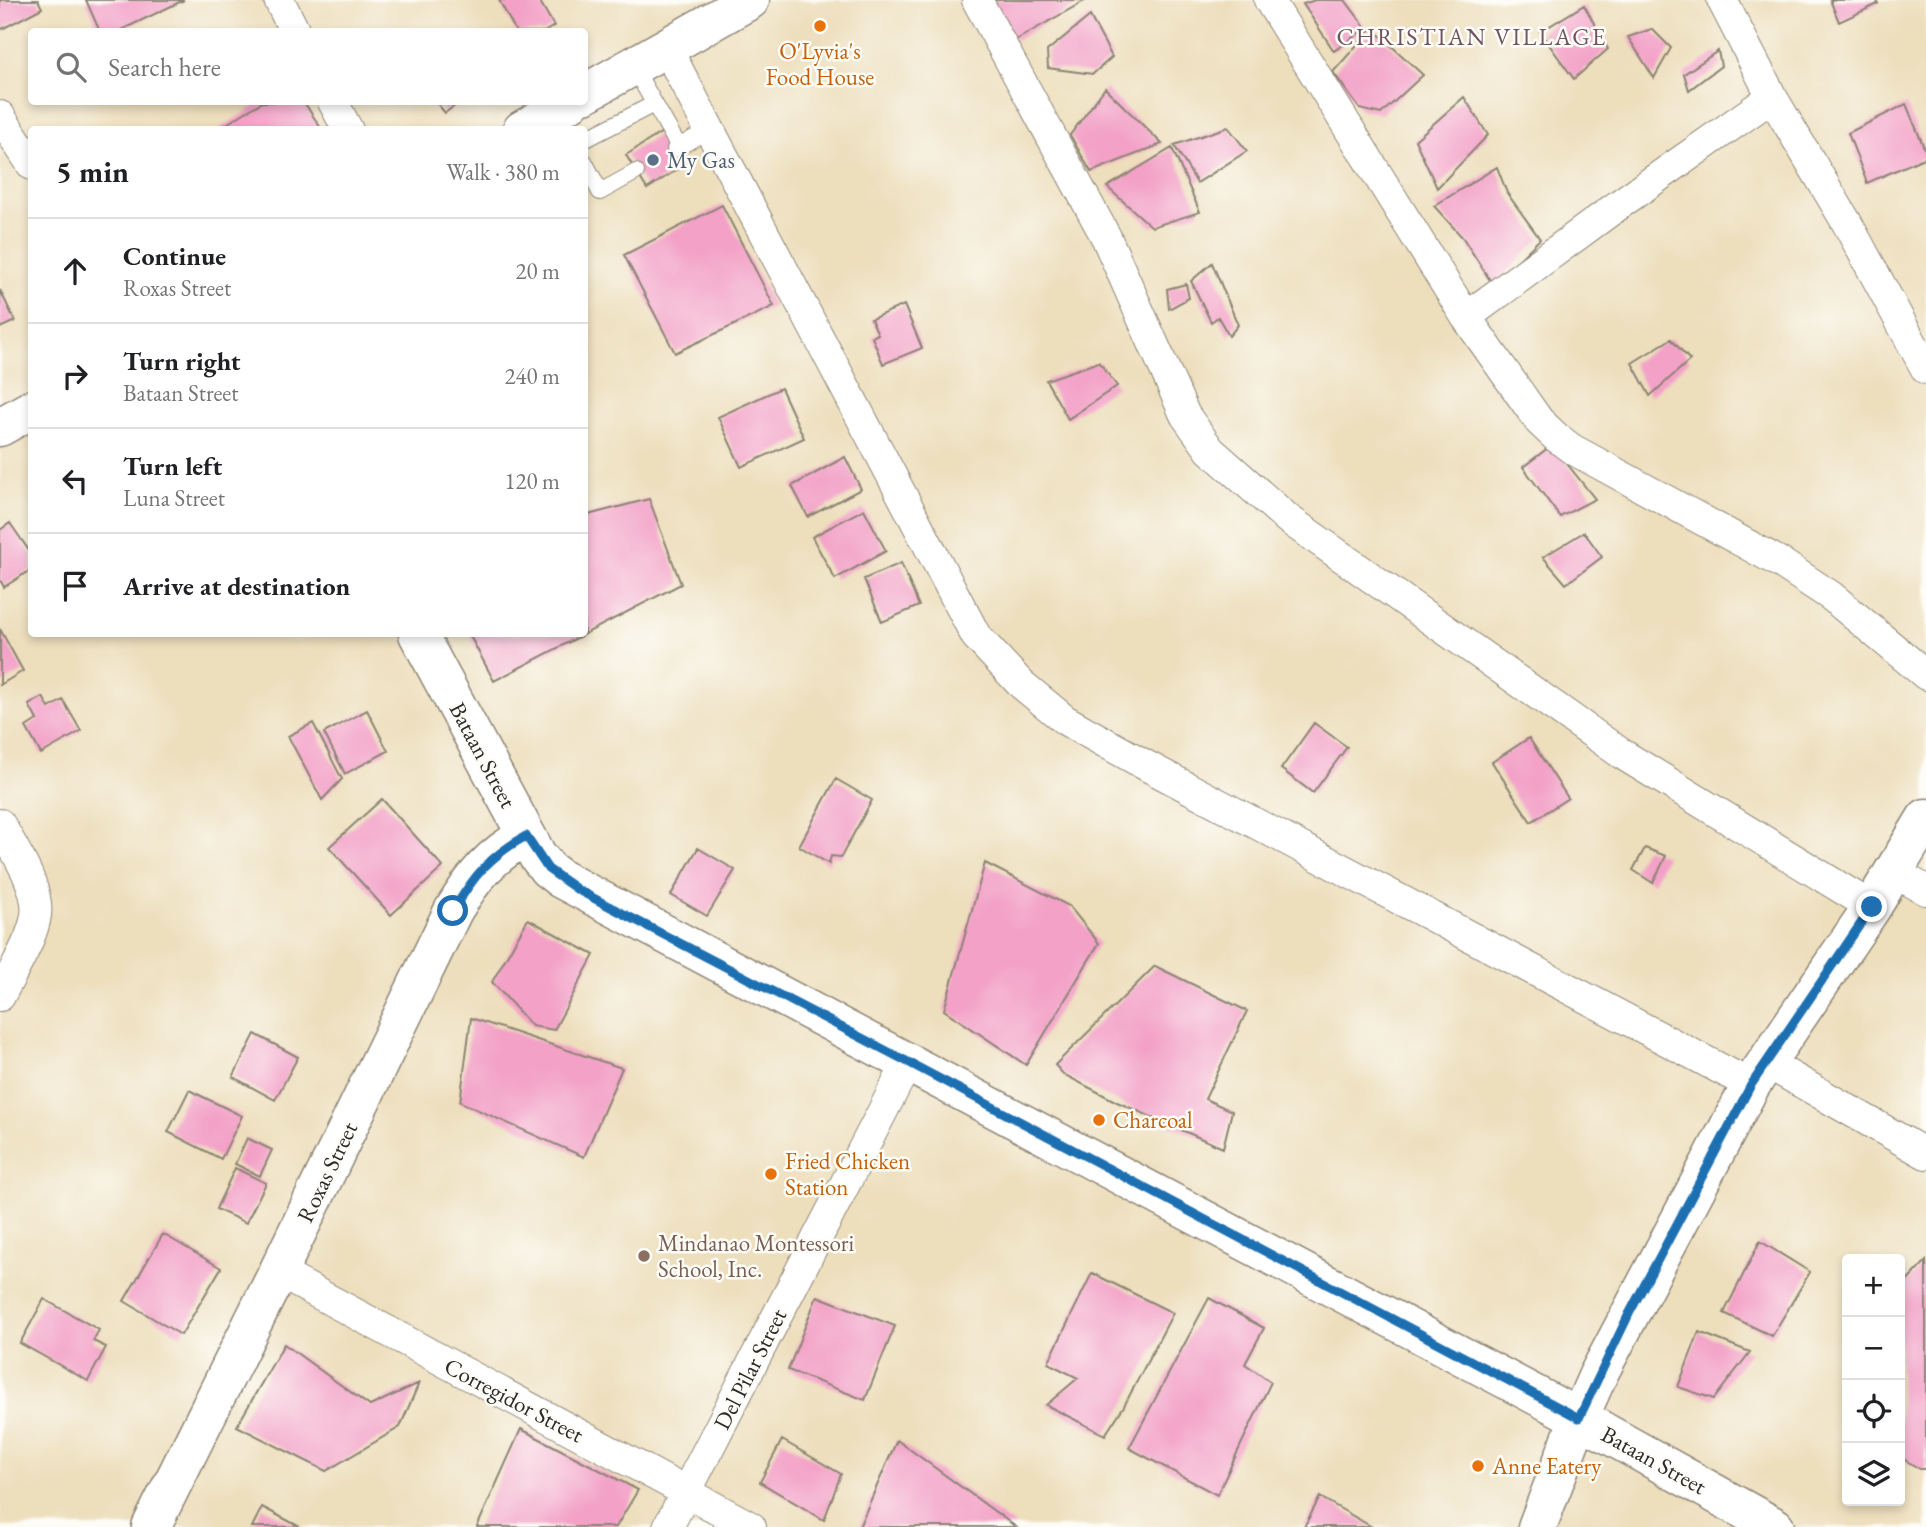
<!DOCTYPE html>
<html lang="en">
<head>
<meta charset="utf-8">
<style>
	body { margin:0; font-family:"EB Garamond",serif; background:#f6f6f6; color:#202124 }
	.controls { position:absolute; right:21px; bottom:21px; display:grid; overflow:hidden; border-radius:7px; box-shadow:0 4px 10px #0003 }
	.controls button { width:63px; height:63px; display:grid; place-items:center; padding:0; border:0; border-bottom:2px solid #e0e0e0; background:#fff; color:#202124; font:35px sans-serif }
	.stop { position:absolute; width:21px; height:21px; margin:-16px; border:5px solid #1f6fb2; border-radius:50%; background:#fff }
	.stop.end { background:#1f6fb2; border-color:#fff; box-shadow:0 2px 7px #0008 }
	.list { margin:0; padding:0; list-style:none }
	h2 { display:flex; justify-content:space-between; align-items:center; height:91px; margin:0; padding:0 28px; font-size:30px }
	h2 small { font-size:23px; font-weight:400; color:#757577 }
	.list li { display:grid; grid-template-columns:46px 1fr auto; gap:21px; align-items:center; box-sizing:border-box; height:105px; padding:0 28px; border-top:2px solid #e0e0e0 }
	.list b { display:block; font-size:26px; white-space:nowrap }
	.list p { margin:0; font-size:23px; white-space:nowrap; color:#757577 }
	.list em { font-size:23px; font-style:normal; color:#757577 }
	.icon { flex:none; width:38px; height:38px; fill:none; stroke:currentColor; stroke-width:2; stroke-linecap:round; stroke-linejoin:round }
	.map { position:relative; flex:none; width:1926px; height:1527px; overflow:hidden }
	.search { position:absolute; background:#fff; box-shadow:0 4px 10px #0003; left:28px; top:28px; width:560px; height:77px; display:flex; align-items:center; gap:18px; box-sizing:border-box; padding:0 24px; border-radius:7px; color:#757577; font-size:26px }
	.panel { position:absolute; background:#fff; box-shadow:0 4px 10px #0003; left:28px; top:126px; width:560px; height:511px; border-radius:7px }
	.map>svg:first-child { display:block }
</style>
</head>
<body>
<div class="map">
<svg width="1926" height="1527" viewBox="0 0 1926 1527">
	<rect width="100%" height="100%" fill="#fdfcf7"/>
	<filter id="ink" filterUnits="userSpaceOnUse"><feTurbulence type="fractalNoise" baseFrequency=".0143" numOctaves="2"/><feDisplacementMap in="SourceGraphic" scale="14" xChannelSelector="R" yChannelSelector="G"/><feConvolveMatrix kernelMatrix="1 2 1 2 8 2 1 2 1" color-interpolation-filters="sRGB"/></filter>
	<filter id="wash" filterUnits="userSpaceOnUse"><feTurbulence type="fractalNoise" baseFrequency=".00686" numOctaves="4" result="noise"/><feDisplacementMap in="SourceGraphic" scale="28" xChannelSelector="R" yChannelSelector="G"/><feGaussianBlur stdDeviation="1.57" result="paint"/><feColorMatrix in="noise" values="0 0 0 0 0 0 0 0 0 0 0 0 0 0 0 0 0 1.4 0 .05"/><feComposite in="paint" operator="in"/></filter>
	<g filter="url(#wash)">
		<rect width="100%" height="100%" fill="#eddebc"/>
		<g id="blocks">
			<path fill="#f3a1c7" d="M 0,0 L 38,0 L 42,8 L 0,30 Z
				M 86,0 L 184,0 L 117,32 L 100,32 Z
				M 499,0 L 539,0 L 554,26 L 544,32 L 516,32 Z
				M 993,0 L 1086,0 L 1016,40 Z
				M 1315,0 L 1345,0 L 1366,28 L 1334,51 L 1303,4 Z
				M 1830,0 L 1877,0 L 1878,4 L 1839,22 Z
				M 1584,5 L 1608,49 L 1574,79 L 1540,32 Z
				M 1090,16 L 1112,57 L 1093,74 L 1048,68 L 1047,51 Z
				M 1372,28 L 1423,75 L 1381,114 L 1360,109 L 1333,72 Z
				M 1652,29 L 1671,48 L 1654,78 L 1628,37 Z
				M 1718,51 L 1721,66 L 1689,90 L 1684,74 Z
				M 1105,88 L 1162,144 L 1091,172 L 1070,135 Z
				M 1464,97 L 1488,135 L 1437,188 L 1415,140 Z
				M 262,102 L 304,102 L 322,130 L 217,130 Z
				M 436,102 L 460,102 L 445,113 Z
				M 1906,104 L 1926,152 L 1926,157 L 1867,183 L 1848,133 Z
				M 1228,127 L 1247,151 L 1197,183 L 1174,145 Z
				M 664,131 L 684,165 L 647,189 L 626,155 Z
				M 1172,148 L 1200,212 L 1152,227 L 1107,187 Z
				M 1497,167 L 1507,193 L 1540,239 L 1493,285 L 1463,238 L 1434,206 Z
				M 722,205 L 774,306 L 675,353 L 624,255 Z
				M 1212,263 L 1238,325 L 1229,336 L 1218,317 L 1211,322 L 1191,281 Z
				M 1186,284 L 1189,298 L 1169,309 L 1167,289 Z
				M 0,290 L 15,321 L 0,328 Z
				M 904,305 L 922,348 L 883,364 L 872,337 L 878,334 L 871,319 Z
				M 1671,339 L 1690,360 L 1650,396 L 1632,363 Z
				M 1099,362 L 1117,386 L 1068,419 L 1046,380 Z
				M 781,388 L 804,438 L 741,467 L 718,417 Z
				M 1552,445 L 1595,499 L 1560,517 L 1523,467 Z
				M 845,457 L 861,489 L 808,517 L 792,486 Z
				M 649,499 L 681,584 L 494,681 L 469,634 L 584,634 L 584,519 L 588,515 Z
				M 864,509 L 886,551 L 835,579 L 812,537 Z
				M 10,523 L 32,555 L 32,569 L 4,587 L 0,580 L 0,530 Z
				M 1584,532 L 1602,557 L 1566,584 L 1543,557 Z
				M 901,563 L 919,606 L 882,622 L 864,579 Z
				M 0,629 L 23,671 L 0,685 Z
				M 43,697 L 49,708 L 63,700 L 81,731 L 41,754 L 26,727 L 37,720 L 29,705 Z
				M 367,710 L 388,751 L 345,774 L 324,733 Z
				M 313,723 L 342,779 L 322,800 L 288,736 Z
				M 1314,723 L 1347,747 L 1313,793 L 1281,769 Z
				M 1529,738 L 1568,798 L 1531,822 L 1492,762 Z
				M 836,779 L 872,800 L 841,857 L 831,856 L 829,864 L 799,846 Z
				M 382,799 L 443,867 L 391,915 L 329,847 Z
				M 698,848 L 735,870 L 707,916 L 671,895 Z
				M 1645,848 L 1666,856 L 1653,883 L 1633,870 Z
				M 985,863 L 1069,906 L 1099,943 L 1026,1065 L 944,1010 Z
				M 528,919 L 594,955 L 554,1030 L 532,1026 L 492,982 Z
				M 1155,966 L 1247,1011 L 1205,1099 L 1232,1111 L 1223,1148 L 1117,1102 L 1063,1074 L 1055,1065 Z
				M 471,1018 L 622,1068 L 584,1157 L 460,1102 Z
				M 255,1034 L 298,1057 L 275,1100 L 233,1077 Z
				M 189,1090 L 242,1116 L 221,1159 L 168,1132 Z
				M 247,1138 L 272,1150 L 260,1176 L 235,1164 Z
				M 235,1168 L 266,1183 L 246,1223 L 216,1209 Z
				M 163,1234 L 221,1268 L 181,1335 L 124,1301 Z
				M 1760,1241 L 1810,1272 L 1772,1336 L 1724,1313 Z
				M 1926,1261 L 1926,1469 L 1920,1469 L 1900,1457 L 1900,1289 Z
				M 1092,1273 L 1173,1313 L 1124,1406 L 1105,1435 L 1046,1405 L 1078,1378 L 1048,1363 Z
				M 817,1296 L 895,1326 L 865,1400 L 788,1370 Z
				M 1209,1298 L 1264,1328 L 1245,1364 L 1271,1382 L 1217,1495 L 1129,1448 Z
				M 44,1299 L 99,1330 L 93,1341 L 106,1347 L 88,1381 L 20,1343 Z
				M 1699,1332 L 1750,1352 L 1714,1399 L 1678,1387 Z
				M 284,1344 L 370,1406 L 419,1383 L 400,1427 L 326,1471 L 237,1426 Z
				M 521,1429 L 638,1490 L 616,1527 L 477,1527 Z
				M 782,1440 L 841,1474 L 824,1520 L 760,1482 Z
				M 897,1440 L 1016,1527 L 859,1527 Z
				M 1320,1497 L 1372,1527 L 1304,1527 Z
				M 262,1507 L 300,1527 L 252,1527 Z"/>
		</g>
	</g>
	<g filter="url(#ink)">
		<use href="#blocks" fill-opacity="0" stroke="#8c8474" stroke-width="2"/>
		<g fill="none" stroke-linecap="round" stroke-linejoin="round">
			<g stroke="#8c8474" stroke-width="18">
				<path id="lane" d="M 633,66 L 679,147
					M 584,140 L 654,104
					M 675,149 L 710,129
					M 584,161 L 600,192 L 636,172"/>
			</g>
			<g stroke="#8c8474" stroke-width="32">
				<path id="street" d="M 279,0 L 295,32
					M 977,0 L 1106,237 L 1185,415 L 1210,450 L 1288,519 L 1622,754 L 1872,907
					M 1269,0 L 1466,317 L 1539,421 L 1556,437 L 1572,449 L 1781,563 L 1831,596 L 1926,675
					M 1722,0 L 1772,97 L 1847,223 L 1926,369
					M 666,47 L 976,636 L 1020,683 L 1065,720 L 1147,766 L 1751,1085
					M 333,102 L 348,130
					M 0,116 L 32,165
					M 1466,317 L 1617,206 L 1772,97
					M 0,824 C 13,848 40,887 36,915 C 33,939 11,974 0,996
					M 1893,872 L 1926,890
					M 1767,1063 L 1926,1154
					M 278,1272 L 751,1527
					M 668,1527 L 908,1062"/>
			</g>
			<g stroke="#8c8474" stroke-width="41">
				<path id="secondary" d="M 584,94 L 750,0
					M 522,130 L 571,102
					M 0,427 L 32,409
					M 418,634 L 537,855 L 548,869 L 561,879 L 1579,1418 L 1775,1527
					M 151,1527 L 278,1272 L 453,911 C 474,876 490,856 526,836
					M 1537,1527 L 1579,1418 L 1598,1375 L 1751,1085 L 1872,907 L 1926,818"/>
			</g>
			<use href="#lane" stroke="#fff" stroke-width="16"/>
			<use href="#street" stroke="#fff" stroke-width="30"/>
			<use href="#secondary" stroke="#fff" stroke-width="38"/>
		</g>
	</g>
	<g fill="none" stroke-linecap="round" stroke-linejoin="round" filter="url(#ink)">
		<path stroke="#1f6fb2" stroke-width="9" d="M 453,911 C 474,875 490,856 526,836 L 548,869 L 578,890 L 908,1062 L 1579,1418 L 1629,1314 L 1751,1085 L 1872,907"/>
	</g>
	<g fill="#e8710a" stroke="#fdfcf7" stroke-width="2.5">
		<circle cx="820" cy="26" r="7"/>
		<circle cx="1099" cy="1120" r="7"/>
		<circle cx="771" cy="1174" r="7"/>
		<circle cx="1478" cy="1466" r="7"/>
	</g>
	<circle fill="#5c6f8a" stroke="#fdfcf7" stroke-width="2.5" cx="653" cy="160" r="7"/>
	<circle fill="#8d6e63" stroke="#fdfcf7" stroke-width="2.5" cx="644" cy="1256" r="7"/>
	<g text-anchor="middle" stroke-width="5" stroke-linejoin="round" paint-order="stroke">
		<g font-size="23" fill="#c56008" stroke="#fdfcf7" text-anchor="start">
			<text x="820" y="59" text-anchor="middle">O'Lyvia's<tspan x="820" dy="26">Food House</tspan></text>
			<text x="1113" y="1128">Charcoal</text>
			<text x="785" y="1169">Fried Chicken<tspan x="785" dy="26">Station</tspan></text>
			<text x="1492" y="1474">Anne Eatery</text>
		</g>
		<g font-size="23" fill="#4e5e75" stroke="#fdfcf7" text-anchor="start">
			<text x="667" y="168">My Gas</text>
		</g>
		<g font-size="23" fill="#2b2b2b" stroke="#fdfcf7">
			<text transform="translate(483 755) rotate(62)" y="8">Bataan Street</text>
			<text transform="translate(327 1172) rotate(-64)" y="8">Roxas Street</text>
			<text transform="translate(750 1369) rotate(-63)" y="8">Del Pilar Street</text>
			<text transform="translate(514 1400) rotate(28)" y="8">Corregidor Street</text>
			<text transform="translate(1654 1460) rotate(29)" y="8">Bataan Street</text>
		</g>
		<g font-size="23" fill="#785e54" stroke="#fdfcf7" text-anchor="start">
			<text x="658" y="1251">Mindanao Montessori<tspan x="658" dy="26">School, Inc.</tspan></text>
		</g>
		<g font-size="24" letter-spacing="2" fill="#715462" stroke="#fdfcf7">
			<text x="1472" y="45">CHRISTIAN VILLAGE</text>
		</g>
	</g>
</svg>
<div class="controls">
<button>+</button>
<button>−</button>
<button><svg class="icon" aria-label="locate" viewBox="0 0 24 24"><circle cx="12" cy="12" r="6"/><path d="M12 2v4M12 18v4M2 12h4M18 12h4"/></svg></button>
<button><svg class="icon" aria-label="layers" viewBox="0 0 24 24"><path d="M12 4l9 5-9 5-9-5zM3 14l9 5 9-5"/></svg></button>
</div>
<div class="stop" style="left:453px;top:911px"></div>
<div class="stop end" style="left:1872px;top:907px"></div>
<div class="search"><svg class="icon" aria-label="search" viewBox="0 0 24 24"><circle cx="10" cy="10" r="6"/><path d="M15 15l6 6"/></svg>Search here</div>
<section class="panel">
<h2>5 min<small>Walk · 380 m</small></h2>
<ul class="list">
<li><svg class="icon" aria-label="ahead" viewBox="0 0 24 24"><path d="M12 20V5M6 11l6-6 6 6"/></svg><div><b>Continue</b><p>Roxas Street</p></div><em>20 m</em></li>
<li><svg class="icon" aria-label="right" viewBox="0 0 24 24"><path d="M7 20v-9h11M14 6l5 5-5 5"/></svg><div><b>Turn right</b><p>Bataan Street</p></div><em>240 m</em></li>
<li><svg class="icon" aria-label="left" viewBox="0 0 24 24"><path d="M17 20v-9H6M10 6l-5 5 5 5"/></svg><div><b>Turn left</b><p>Luna Street</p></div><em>120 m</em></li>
<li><svg class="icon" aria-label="arrive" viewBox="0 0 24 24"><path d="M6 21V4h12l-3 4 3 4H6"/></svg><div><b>Arrive at destination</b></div></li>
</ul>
</section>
</div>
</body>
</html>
